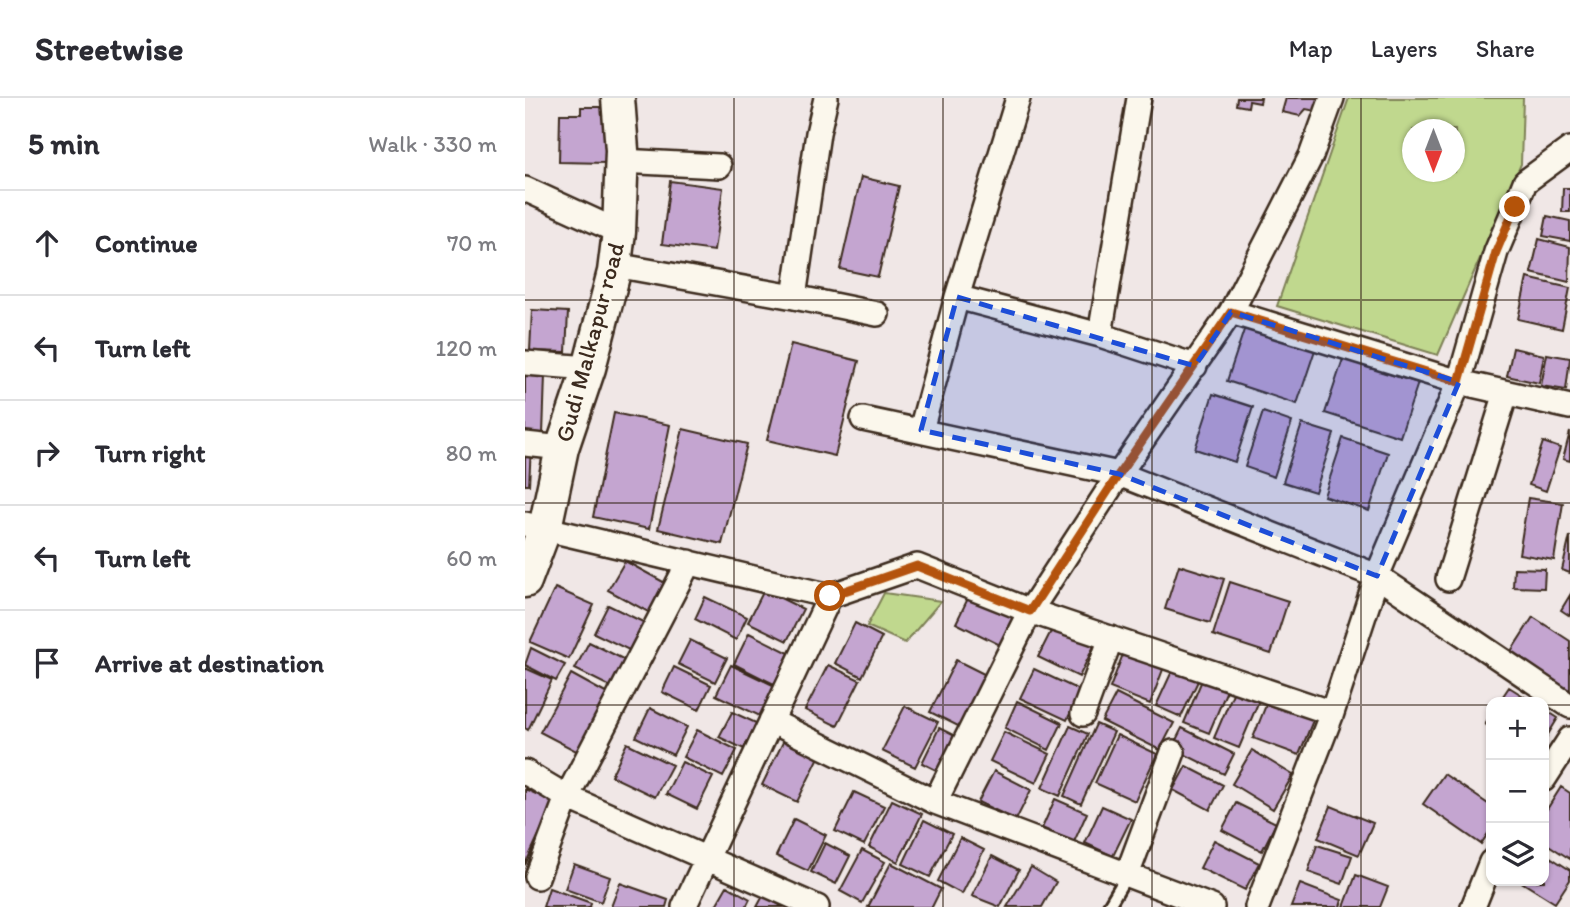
<!DOCTYPE html>
<html lang="en">
<head>
<meta charset="utf-8">
<style>
	body { margin:0; font-family:Itim,sans-serif; background:#f7f7f7; color:#2b2b33 }
	.controls { position:absolute; right:21px; bottom:21px; display:grid; overflow:hidden; border-radius:14px; box-shadow:0 2px 5px #0004 }
	.controls button { width:63px; height:63px; display:grid; place-items:center; padding:0; border:0; border-bottom:2px solid #e1e1e2; background:#fff; color:#2b2b33; font:35px sans-serif }
	.compass { position:absolute; left:877px; top:21px; width:63px; height:63px; border-radius:50%; background:#fff; box-shadow:0 2px 5px #0004; rotate:180deg }
	.stop { position:absolute; width:21px; height:21px; margin:-16px; border:5px solid #b45309; border-radius:50%; background:#fff }
	.stop.end { background:#b45309; border-color:#fff; box-shadow:0 2px 7px #0008 }
	.list { margin:0; padding:0; list-style:none }
	h2 { display:flex; justify-content:space-between; align-items:center; height:91px; margin:0; padding:0 28px; font-size:30px }
	h2 small { font-size:23px; font-weight:400; color:#7c7c81 }
	.list li { display:grid; grid-template-columns:46px 1fr auto; gap:21px; align-items:center; box-sizing:border-box; height:105px; padding:0 28px; border-top:2px solid #e1e1e2 }
	.list b { display:block; font-size:26px; white-space:nowrap }
	.list em { font-size:23px; font-style:normal; color:#7c7c81 }
	.icon { flex:none; width:38px; height:38px; fill:none; stroke:currentColor; stroke-width:2; stroke-linecap:round; stroke-linejoin:round }
	.map { position:relative; flex:none; width:1045px; height:809px; overflow:hidden }
	header { display:flex; align-items:center; gap:42px; box-sizing:border-box; height:98px; padding:0 35px; background:#fff; border-bottom:2px solid #e1e1e2 }
	header strong { font-size:33px }
	nav { display:flex; gap:38px; margin-inline-start:auto; font-size:24px }
	main { display:flex }
	aside { flex:1; background:#fff }
	.map>svg:first-child { display:block }
</style>
</head>
<body>
<header>
<strong>Streetwise</strong>
<nav><a>Map</a><a>Layers</a><a>Share</a></nav>
</header>
<main>
<aside>
<h2>5 min<small>Walk · 330 m</small></h2>
<ul class="list">
<li><svg class="icon" aria-label="ahead" viewBox="0 0 24 24"><path d="M12 20V5M6 11l6-6 6 6"/></svg><div><b>Continue</b></div><em>70 m</em></li>
<li><svg class="icon" aria-label="left" viewBox="0 0 24 24"><path d="M17 20v-9H6M10 6l-5 5 5 5"/></svg><div><b>Turn left</b></div><em>120 m</em></li>
<li><svg class="icon" aria-label="right" viewBox="0 0 24 24"><path d="M7 20v-9h11M14 6l5 5-5 5"/></svg><div><b>Turn right</b></div><em>80 m</em></li>
<li><svg class="icon" aria-label="left" viewBox="0 0 24 24"><path d="M17 20v-9H6M10 6l-5 5 5 5"/></svg><div><b>Turn left</b></div><em>60 m</em></li>
<li><svg class="icon" aria-label="arrive" viewBox="0 0 24 24"><path d="M6 21V4h12l-3 4 3 4H6"/></svg><div><b>Arrive at destination</b></div></li>
</ul>
</aside>
<div class="map">
<svg width="1045" height="809" viewBox="0 0 1045 809">
	<rect width="100%" height="100%" fill="#f0e7e6"/>
	<filter id="ink" filterUnits="userSpaceOnUse"><feTurbulence type="fractalNoise" baseFrequency=".0143" numOctaves="2"/><feDisplacementMap in="SourceGraphic" scale="14" xChannelSelector="R" yChannelSelector="G"/><feConvolveMatrix kernelMatrix="1 2 1 2 8 2 1 2 1" color-interpolation-filters="sRGB"/></filter>
	<g filter="url(#ink)">
		<path fill="#c0d88e" stroke="#7e8156" stroke-width="2" fill-rule="evenodd" d="M 824,0 L 998,0 L 996,66 L 913,257 L 752,208 ZM 888,32 L 930,32 L 930,74 L 888,74 Z
			M 359,495 L 416,503 L 380,545 L 342,528 Z"/>
		<path fill="#c4a5d0" stroke="#3b2a1e" stroke-width="2" d="M 712,0 L 736,0 L 735,5 L 724,3 L 723,9 L 711,7 Z
			M 761,0 L 794,0 L 791,13 L 781,11 L 775,18 L 757,14 Z
			M 56,9 L 82,9 L 82,65 L 34,64 L 35,16 L 56,16 Z
			M 336,79 L 374,88 L 353,179 L 315,171 Z
			M 145,83 L 198,90 L 189,153 L 137,146 Z
			M 1038,90 L 1045,90 L 1045,114 L 1037,114 Z
			M 1022,118 L 1045,123 L 1045,143 L 1018,138 Z
			M 1014,141 L 1045,149 L 1044,184 L 1006,175 Z
			M 1002,180 L 1045,190 L 1037,231 L 993,221 Z
			M 7,212 L 43,214 L 41,254 L 5,253 Z
			M 720,229 L 790,252 L 772,306 L 702,283 Z
			M 266,246 L 334,263 L 310,358 L 242,342 Z
			M 988,250 L 1019,257 L 1014,285 L 982,278 Z
			M 1022,256 L 1045,260 L 1041,292 L 1016,288 Z
			M 818,261 L 893,285 L 875,339 L 800,315 Z
			M 0,276 L 20,277 L 18,337 L 0,336 Z
			M 688,296 L 728,309 L 710,364 L 670,351 Z
			M 738,314 L 767,324 L 749,379 L 720,369 Z
			M 89,315 L 145,327 L 124,431 L 68,419 Z
			M 777,326 L 809,336 L 790,394 L 758,384 Z
			M 158,331 L 222,346 L 197,446 L 133,431 Z
			M 1045,334 L 1045,363 L 1038,361 Z
			M 818,340 L 863,355 L 844,413 L 799,398 Z
			M 1018,344 L 1035,350 L 1021,393 L 1004,387 Z
			M 0,349 L 6,349 L 4,387 L 0,387 Z
			M 1003,400 L 1038,405 L 1029,462 L 994,456 Z
			M 1045,438 L 1045,475 L 1037,472 Z
			M 100,463 L 142,486 L 125,515 L 83,492 Z
			M 654,467 L 699,481 L 685,525 L 640,511 Z
			M 989,470 L 1020,471 L 1019,490 L 988,489 Z
			M 705,484 L 763,503 L 746,556 L 688,537 Z
			M 30,490 L 69,507 L 44,561 L 5,544 Z
			M 448,490 L 496,514 L 479,549 L 431,525 Z
			M 239,492 L 278,511 L 262,543 L 223,524 Z
			M 1045,497 L 1045,518 L 1036,512 Z
			M 180,499 L 222,519 L 211,542 L 170,521 Z
			M 83,507 L 120,525 L 106,553 L 69,535 Z
			M 1008,519 L 1045,543 L 1045,602 L 981,561 Z
			M 330,525 L 357,539 L 337,579 L 310,565 Z
			M 528,529 L 569,548 L 554,579 L 513,559 Z
			M 224,535 L 264,555 L 249,586 L 209,566 Z
			M 165,542 L 202,560 L 190,584 L 153,566 Z
			M 64,544 L 100,562 L 86,589 L 50,571 Z
			M 6,550 L 40,567 L 31,583 L 0,567 Z
			M 600,551 L 640,566 L 625,606 L 585,590 Z
			M 431,562 L 467,580 L 441,632 L 405,614 Z
			M 206,567 L 252,589 L 237,619 L 191,597 Z
			M 303,567 L 335,582 L 312,628 L 280,612 Z
			M 149,569 L 186,587 L 174,612 L 137,594 Z
			M 0,570 L 27,582 L 3,632 L 0,630 Z
			M 509,571 L 556,593 L 542,622 L 495,600 Z
			M 648,571 L 673,583 L 656,619 L 631,608 Z
			M 46,576 L 86,598 L 55,655 L 15,634 Z
			M 677,582 L 702,592 L 684,635 L 659,625 Z
			M 711,588 L 736,598 L 714,650 L 689,640 Z
			M 984,589 L 1008,604 L 974,604 Z
			M 591,596 L 649,625 L 635,652 L 577,623 Z
			M 745,597 L 791,615 L 774,657 L 728,640 Z
			M 492,603 L 537,625 L 524,652 L 480,630 Z
			M 380,608 L 413,624 L 390,669 L 357,653 Z
			M 125,610 L 162,629 L 148,657 L 111,639 Z
			M 1019,611 L 1033,620 L 1019,643 Z
			M 207,614 L 231,625 L 219,651 L 194,639 Z
			M 966,616 L 966,630 L 960,626 Z
			M 571,626 L 589,634 L 556,706 L 539,698 Z
			M 545,628 L 563,636 L 535,698 L 517,690 Z
			M 414,630 L 434,640 L 417,675 L 397,665 Z
			M 657,630 L 709,656 L 699,676 L 647,650 Z
			M 172,632 L 212,652 L 198,679 L 158,659 Z
			M 479,634 L 525,656 L 511,685 L 465,663 Z
			M 592,637 L 632,656 L 610,703 L 570,685 Z
			M 261,638 L 296,655 L 272,704 L 237,687 Z
			M 102,645 L 147,667 L 130,699 L 86,678 Z
			M 727,652 L 768,677 L 748,711 L 707,686 Z
			M 157,664 L 188,679 L 172,711 L 141,696 Z
			M 661,668 L 698,687 L 685,712 L 648,692 Z
			M 469,673 L 506,692 L 491,722 L 453,704 Z
			M 919,676 L 966,708 L 966,731 L 956,746 L 898,706 Z
			M 1036,689 L 1045,695 L 1045,761 L 1019,744 L 1019,716 Z
			M 0,691 L 29,704 L 0,767 Z
			M 329,694 L 359,708 L 339,747 L 310,733 Z
			M 530,701 L 562,715 L 549,744 L 517,730 Z
			M 367,702 L 397,716 L 373,764 L 344,749 Z
			M 711,705 L 751,725 L 737,753 L 697,732 Z
			M 577,708 L 606,721 L 588,758 L 560,745 Z
			M 806,708 L 848,725 L 834,757 L 793,740 Z
			M 269,721 L 301,737 L 283,773 L 251,758 Z
			M 399,722 L 427,736 L 405,779 L 378,766 Z
			M 435,740 L 459,752 L 437,796 L 413,783 Z
			M 689,742 L 734,765 L 720,792 L 675,770 Z
			M 300,745 L 325,758 L 311,786 L 286,774 Z
			M 792,747 L 827,758 L 817,786 L 783,774 Z
			M 337,752 L 360,764 L 337,805 L 315,793 Z
			M 1019,755 L 1045,772 L 1045,782 L 1030,805 L 995,783 L 1019,783 Z
			M 467,758 L 494,772 L 475,809 L 447,798 Z
			M 366,765 L 416,791 L 407,809 L 343,809 Z
			M 49,766 L 85,779 L 76,804 L 40,791 Z
			M 506,769 L 531,784 L 517,809 L 482,809 Z
			M 831,777 L 863,789 L 855,809 L 819,809 Z
			M 95,785 L 143,802 L 141,809 L 86,809 Z
			M 775,786 L 817,802 L 815,809 L 766,809 Z
			M 202,788 L 225,801 L 221,809 L 190,809 Z
			M 24,790 L 66,805 L 65,809 L 18,809 Z
			M 238,798 L 259,809 L 232,809 Z"/>
		<g fill="none" stroke-linecap="round" stroke-linejoin="round">
			<g stroke="#3b2a1e" stroke-width="16">
				<path id="lane" d="M 583,809 L 602,777"/>
			</g>
			<g stroke="#3b2a1e" stroke-width="28">
				<path id="street" d="M 96,63 L 194,68
					M 0,91 L 94,134
					M 90,167 L 269,199 L 293,35 L 301,0
					M 269,199 L 352,216
					M 432,199 L 575,237 L 670,268
					M 706,214 L 934,284 L 1045,309
					M 575,237 L 614,0
					M 0,265 L 64,270
					M 338,321 L 594,376 L 852,478 L 1045,608
					M 396,332 L 432,199 L 493,0
					M 0,346 L 37,350
					M 0,426 L 305,498 L 392,468 L 505,513 L 807,615
					M 923,481 L 981,295
					M 558,616 L 586,540
					M 246,623 L 410,704 L 687,809
					M 0,674 L 42,699 L 292,809
					M 1019,681 L 1045,641
					M 410,704 L 505,513 L 594,376 L 706,214 L 786,58 L 807,0
					M 602,777 L 648,654
					M 12,779 L 42,699 L 164,464
					M 159,809 L 305,498
					M 732,809 L 807,615 L 852,478 L 934,284 L 971,154 L 990,109 L 1000,84 L 1045,51
					M 948,809 L 966,764"/>
			</g>
			<g stroke="#3b2a1e" stroke-width="37">
				<path id="secondary" d="M 0,483 L 20,430 L 37,350 L 64,270 L 89,174 L 94,134 L 97,52 L 93,0"/>
			</g>
			<use href="#lane" stroke="#fbf7ec" stroke-width="10"/>
			<use href="#street" stroke="#fbf7ec" stroke-width="23"/>
			<use href="#secondary" stroke="#fbf7ec" stroke-width="32"/>
		</g>
	</g>
	<g fill="none" stroke-linecap="round" stroke-linejoin="round" filter="url(#ink)">
		<path stroke="#b45309" stroke-width="9" d="M 305,498 L 392,468 L 505,513 L 594,376 L 706,214 L 934,284 L 971,154 L 990,109"/>
	</g>
	<path fill="#1d4ed8" fill-opacity="0.2" stroke="#1d4ed8" stroke-width="5" stroke-dasharray="14 9" stroke-linejoin="round" d="M 432,199 L 670,268 L 706,214 L 934,284 L 852,478 L 594,376 L 396,332 Z"/>
	<path fill="none" stroke="#3b2a1e" stroke-width="2" stroke-opacity="0.55" d="M 209,0 L 209,809M 418,0 L 418,809M 627,0 L 627,809M 836,0 L 836,809M 0,202 L 1045,202M 0,405 L 1045,405M 0,607 L 966,607M 1019,607 L 1045,607"/>
	<g text-anchor="middle" stroke-width="5" stroke-linejoin="round" paint-order="stroke">
		<g font-size="24" fill="#3b2a1e" stroke="#fbf7ec">
			<text transform="translate(65 244) rotate(-75)" y="8">Gudi Malkapur road</text>
		</g>
	</g>
</svg>
<div class="controls">
<button>+</button>
<button>−</button>
<button><svg class="icon" aria-label="layers" viewBox="0 0 24 24"><path d="M12 4l9 5-9 5-9-5zM3 14l9 5 9-5"/></svg></button>
</div>
<svg class="compass" viewBox="-18 -18 36 36"><path d="M0-13l5 13h-10z" fill="#e53935"/><path d="M0 13l5-13h-10z" fill="#7c7c81"/></svg>
<div class="stop" style="left:305px;top:498px"></div>
<div class="stop end" style="left:990px;top:109px"></div>
</div>
</main>
</body>
</html>
